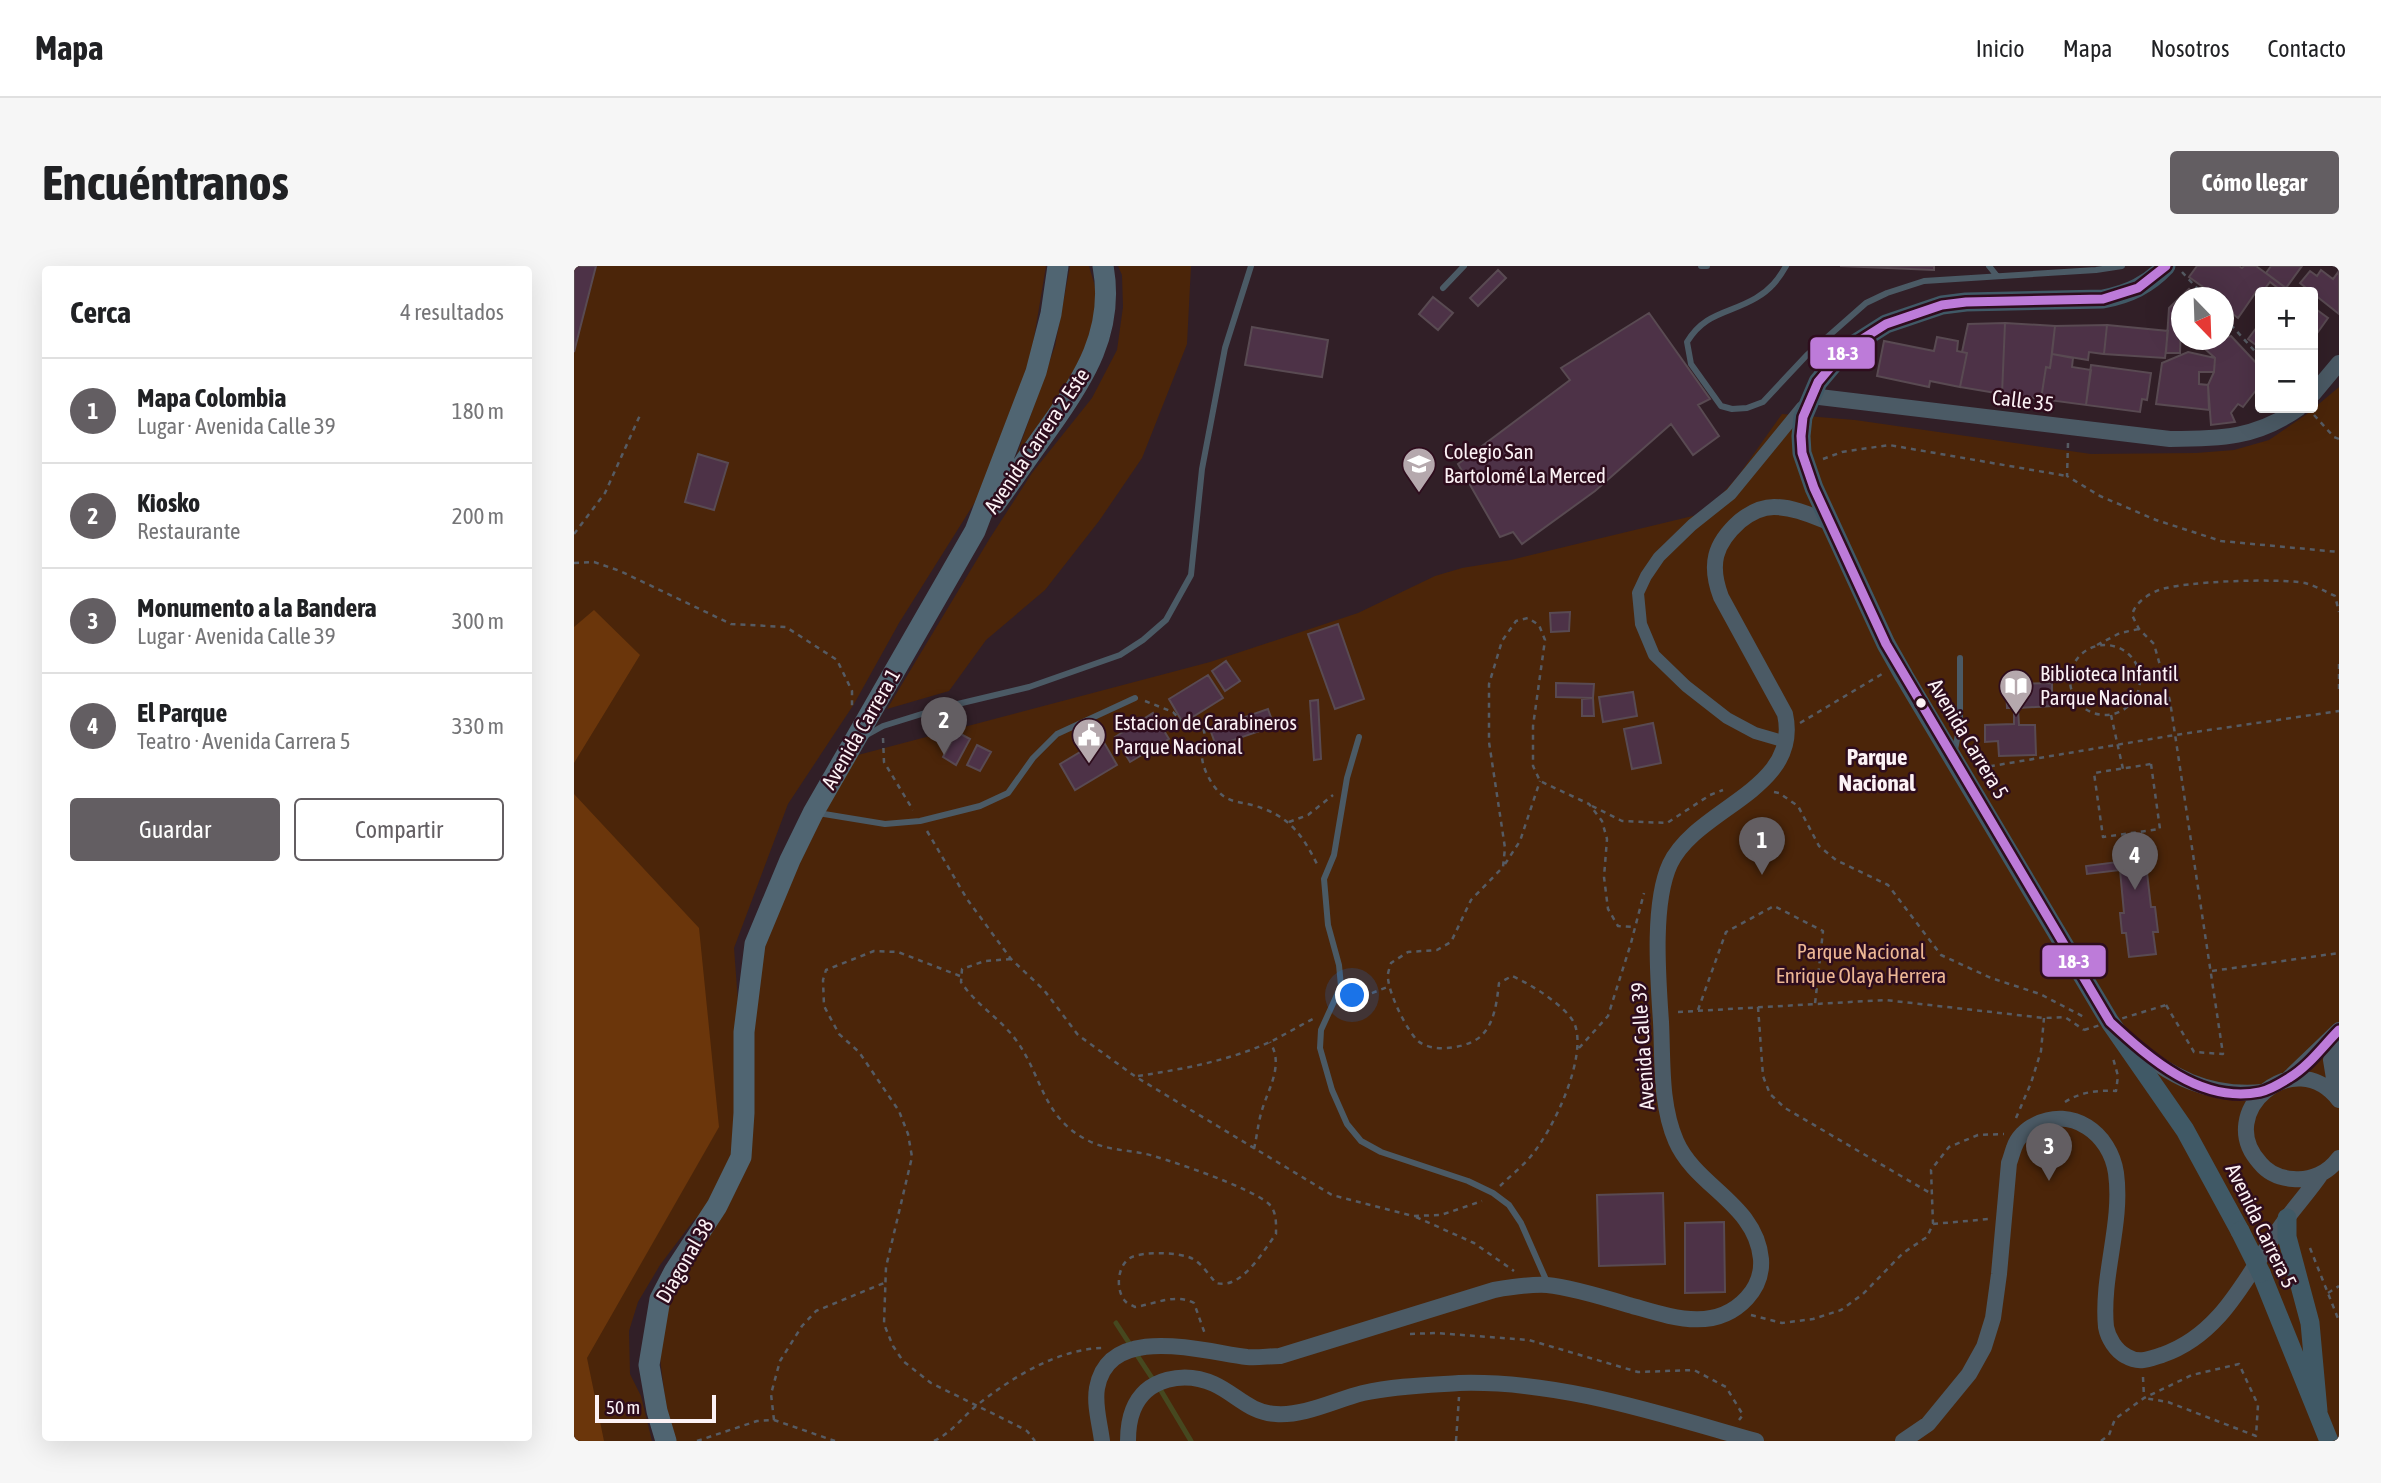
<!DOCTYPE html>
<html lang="es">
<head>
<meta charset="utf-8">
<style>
	body { margin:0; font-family:"Asap Condensed",sans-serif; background:#f6f6f6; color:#202124 }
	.controls { position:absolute; right:21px; top:21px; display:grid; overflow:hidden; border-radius:7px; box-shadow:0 7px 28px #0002 }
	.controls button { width:63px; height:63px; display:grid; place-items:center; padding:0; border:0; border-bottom:2px solid #e0e0e0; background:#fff; color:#202124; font:35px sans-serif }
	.compass { position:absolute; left:1597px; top:21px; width:63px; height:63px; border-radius:50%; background:#fff; box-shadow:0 7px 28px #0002; rotate:157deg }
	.scale { position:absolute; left:21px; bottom:18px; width:121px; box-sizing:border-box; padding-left:7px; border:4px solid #fcf2f5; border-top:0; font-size:19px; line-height:24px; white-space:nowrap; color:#fcf2f5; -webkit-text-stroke:5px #2e0d1d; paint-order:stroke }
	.you { position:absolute; left:779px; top:730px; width:24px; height:24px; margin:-18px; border:5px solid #fff; border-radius:50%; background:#1a73e8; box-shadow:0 0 0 10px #1a73e833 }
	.badge { display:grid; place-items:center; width:46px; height:46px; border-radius:50%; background:#635e62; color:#fff; font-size:23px; font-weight:700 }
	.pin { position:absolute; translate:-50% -58px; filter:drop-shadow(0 2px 4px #0008) }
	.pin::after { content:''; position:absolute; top:37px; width:24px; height:21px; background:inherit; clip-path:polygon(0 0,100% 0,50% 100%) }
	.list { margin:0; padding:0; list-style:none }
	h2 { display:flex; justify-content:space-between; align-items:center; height:91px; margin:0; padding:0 28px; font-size:30px }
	h2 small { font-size:23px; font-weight:400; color:#757577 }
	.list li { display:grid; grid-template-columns:46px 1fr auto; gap:21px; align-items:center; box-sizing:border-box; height:105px; padding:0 28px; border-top:2px solid #e0e0e0 }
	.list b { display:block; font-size:26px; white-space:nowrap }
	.list p { margin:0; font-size:23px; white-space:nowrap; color:#757577 }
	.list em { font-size:23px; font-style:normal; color:#757577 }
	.actions { display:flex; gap:14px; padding:21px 28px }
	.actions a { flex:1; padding:16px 0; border:2px solid #635e62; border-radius:7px; text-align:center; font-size:24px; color:#635e62 }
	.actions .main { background:#635e62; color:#fff }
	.map { position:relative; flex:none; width:1765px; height:1175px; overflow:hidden; border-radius:7px }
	header { display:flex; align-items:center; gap:42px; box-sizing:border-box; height:98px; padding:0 35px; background:#fff; border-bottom:2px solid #e0e0e0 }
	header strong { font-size:33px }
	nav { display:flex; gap:38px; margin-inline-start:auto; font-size:24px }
	.intro { display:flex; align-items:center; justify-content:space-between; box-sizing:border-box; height:168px; padding:0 42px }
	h1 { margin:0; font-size:49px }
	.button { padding:18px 32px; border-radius:7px; background:#635e62; color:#fff; font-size:24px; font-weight:700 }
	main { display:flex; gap:42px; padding:0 42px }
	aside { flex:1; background:#fff; border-radius:7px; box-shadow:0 7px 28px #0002 }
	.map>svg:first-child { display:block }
</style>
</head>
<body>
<header>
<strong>Mapa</strong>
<nav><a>Inicio</a><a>Mapa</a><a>Nosotros</a><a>Contacto</a></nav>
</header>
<div class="intro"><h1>Encuéntranos</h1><a class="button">Cómo llegar</a></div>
<main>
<aside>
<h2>Cerca<small>4 resultados</small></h2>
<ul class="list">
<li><span class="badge">1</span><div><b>Mapa Colombia</b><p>Lugar · Avenida Calle 39</p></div><em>180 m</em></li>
<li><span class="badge">2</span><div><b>Kiosko</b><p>Restaurante</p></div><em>200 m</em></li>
<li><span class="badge">3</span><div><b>Monumento a la Bandera</b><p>Lugar · Avenida Calle 39</p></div><em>300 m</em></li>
<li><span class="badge">4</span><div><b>El Parque</b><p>Teatro · Avenida Carrera 5</p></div><em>330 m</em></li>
</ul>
<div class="actions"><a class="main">Guardar</a><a>Compartir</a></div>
</aside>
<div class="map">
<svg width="1765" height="1175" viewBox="0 0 1765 1175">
	<rect width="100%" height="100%" fill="#311f27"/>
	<path fill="#4b2509" d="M 0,0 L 472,0 L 453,114 L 413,217 L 325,357 L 280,438 L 214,538 L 160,682 L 168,790 L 161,882 L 142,937 L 120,954 L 86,999 L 64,1036 L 55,1065 L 56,1108 L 67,1130 L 78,1175 L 0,1175 Z
		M 496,0 L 515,0 C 517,8 521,18 522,26 C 526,82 474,145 443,188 L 481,80 Z
		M 544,0 L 617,0 L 613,78 L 568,192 L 525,255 L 471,324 L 412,374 L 375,425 L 313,443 L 416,272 L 458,207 L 518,132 L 543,84 L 549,41 L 548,9 Z
		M 1765,121 L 1765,1175 L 99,1175 L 91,1132 L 84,1076 L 97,1027 L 150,944 L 182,690 L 216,599 L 284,489 L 636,396 L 784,347 L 861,310 L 888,302 L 937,294 L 1131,247 L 1164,210 L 1208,148 L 1281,154 L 1517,188 L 1622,187 L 1660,184 L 1695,174 L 1733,148 Z"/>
	<path fill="#6b360b" d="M 20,344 L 66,389 L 0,497 L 0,361 Z
		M 0,528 L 125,662 L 145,861 L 13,1092 L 30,1175 L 0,1175 Z"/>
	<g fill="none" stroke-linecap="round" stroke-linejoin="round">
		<path stroke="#46481f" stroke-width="5" d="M 542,1057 L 578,1112
			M 586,1123 L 617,1175"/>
	</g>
	<path fill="#4d3247" stroke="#594a52" stroke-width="2" d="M 0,0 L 22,0 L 0,86 Z
		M 1266,0 L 1360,0 L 1360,4 Z
		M 1623,0 L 1665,0 L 1668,2 L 1670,0 L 1682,0 L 1712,22 L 1709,26 L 1696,16 L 1686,29 L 1682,26 L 1664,52 L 1650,41 L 1650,32 L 1646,32 L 1648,29 L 1645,26 L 1642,30 L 1615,11 Z
		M 1697,0 L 1728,0 L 1712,22 L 1692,7 Z
		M 924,4 L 932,12 L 904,40 L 896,32 Z
		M 1747,4 L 1759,13 L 1765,5 L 1765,48 L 1726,17 L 1736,5 L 1743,10 Z
		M 1615,23 L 1624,32 L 1608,32 L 1606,87 L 1592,87 L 1595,42 Z
		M 859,31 L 879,47 L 864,64 L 845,48 Z
		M 1739,41 L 1754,52 L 1739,73 Z
		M 1075,47 L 1136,133 L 1124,139 L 1145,170 L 1119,189 L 1097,158 L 1021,225 L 948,278 L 939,266 L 926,271 L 884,198 L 996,114 L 987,102 Z
		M 1431,57 L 1481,60 L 1476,102 L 1472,101 L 1467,133 L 1428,128 Z
		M 1431,57 L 1428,128 L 1386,121 L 1393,87 L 1388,86 L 1394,58 Z
		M 1686,57 L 1686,82 L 1674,73 Z
		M 1533,59 L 1594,65 L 1591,92 L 1530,88 Z
		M 1533,59 L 1530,88 L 1515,86 L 1514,94 L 1478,88 L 1481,60 Z
		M 678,61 L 754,74 L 748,111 L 671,99 Z
		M 1657,70 L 1686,101 L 1686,119 L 1669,141 L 1664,138 L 1657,147 L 1661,156 L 1637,159 L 1634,119 L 1640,106 L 1641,92 L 1631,83 L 1638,75 Z
		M 1363,71 L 1384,75 L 1383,85 L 1393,87 L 1386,121 L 1356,115 L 1355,121 L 1303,110 L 1310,75 L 1360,85 Z
		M 1614,86 L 1641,92 L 1640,106 L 1625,106 L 1625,118 L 1634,119 L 1635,144 L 1582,138 L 1588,97 Z
		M 1478,88 L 1499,92 L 1498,101 L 1517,104 L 1512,139 L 1467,133 L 1472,101 L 1476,102 Z
		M 1517,99 L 1577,107 L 1573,134 L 1568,133 L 1566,146 L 1512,139 Z
		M 124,188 L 154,197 L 140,244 L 111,236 Z
		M 996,346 L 995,365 L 977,366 L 976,347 Z
		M 764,358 L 790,433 L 761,443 L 734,368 Z
		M 652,395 L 666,415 L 651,425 L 638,405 Z
		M 634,409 L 649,432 L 609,457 L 595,433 Z
		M 982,417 L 1020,418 L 1019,432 L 982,431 Z
		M 1478,417 L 1478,440 L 1444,442 L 1445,459 L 1461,459 L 1462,489 L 1425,490 L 1424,475 L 1411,476 L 1411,459 L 1440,458 L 1440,442 L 1433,442 L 1432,418 Z
		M 1059,426 L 1063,450 L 1029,456 L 1025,431 Z
		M 1019,432 L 1020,450 L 1008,450 L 1008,433 Z
		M 744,434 L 747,493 L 740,494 L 736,435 Z
		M 694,443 L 700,460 L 642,480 L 636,463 Z
		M 579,447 L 595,473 L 556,496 L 541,471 Z
		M 1079,457 L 1087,497 L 1058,503 L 1050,463 Z
		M 383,466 L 396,473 L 382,499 L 369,491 Z
		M 528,473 L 543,499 L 501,524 L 486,498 Z
		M 403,479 L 417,486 L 406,505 L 393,499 Z
		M 1570,581 L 1577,641 L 1581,641 L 1584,666 L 1579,666 L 1582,688 L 1555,691 L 1552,667 L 1548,667 L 1546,647 L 1550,647 L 1546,604 L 1513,608 L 1512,600 L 1544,596 L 1543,585 Z
		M 1089,927 L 1091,998 L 1025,1000 L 1023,929 Z
		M 1150,956 L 1151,1026 L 1111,1027 L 1111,957 Z"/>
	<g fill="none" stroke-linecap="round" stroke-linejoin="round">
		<path stroke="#565b63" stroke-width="2.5" stroke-dasharray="5 5" stroke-linecap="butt" d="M 1608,6 L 1632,32
			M 1650,51 L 1686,91
			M 1740,149 L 1760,171 L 1765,173
			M 1494,177 L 1493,210 L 1526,230 L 1582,254 L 1647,275 L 1765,286
			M 1249,193 L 1268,186 L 1315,179 L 1493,210
			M 0,268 L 31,227 L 67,147
			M 0,297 L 20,296 L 46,305 L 157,358 L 212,361 L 263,394 L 278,425 L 278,441
			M 1523,379 L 1546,367 L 1565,363
			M1496 414a35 35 0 1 1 70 0a35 35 0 1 1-70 0Z
			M 1765,398 L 1765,427
			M 571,435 L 599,446 L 610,458 L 624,455 C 636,468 628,476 628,490 C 628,501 637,518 644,525 C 653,536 666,536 678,539 C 715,549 728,568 744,600
			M 1537,449 L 1549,503
			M 1226,457 L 1308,408
			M 309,472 L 310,496 L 339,544
			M 1577,498 L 1586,563 L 1529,571 L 1520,507 Z
			M 1406,502 L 1601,469 L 1765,445
			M 1200,526 L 1205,527 L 1224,540 L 1245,580 L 1262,594 L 1314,619 L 1367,689 L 1417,712 L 1466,728 L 1512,752
			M 1018,540 L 1048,555 L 1093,557 L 1136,529 L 1149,524
			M 715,556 L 734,549 L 759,529
			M 353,565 L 393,633 L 437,693 L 470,724 L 504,769 L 562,811 L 758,929 L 839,950 L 867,949 L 908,935
			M 931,598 L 946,575 L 966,515
			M 437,693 L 411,695 L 388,703 L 387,716 C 401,738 426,752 442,774 C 469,811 468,852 515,875 C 533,884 553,884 572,888 C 596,894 678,922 695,938 C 703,946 702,958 702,968 C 689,985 668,1024 642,1017 C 635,1009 628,998 619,993 C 608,986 567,985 556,992 C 543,1000 541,1025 552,1036 C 554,1038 558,1039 561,1041 C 582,1038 600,1027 620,1037 L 631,1068
			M 1638,705 L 1765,687
			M 386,710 L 324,686 L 300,685 L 252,704 L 249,714 L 250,740 L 265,768 L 285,786 L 325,845 L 334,868 L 338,891 L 312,1001 L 310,1058 L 319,1080 L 329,1095 L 357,1117 L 442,1159 L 453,1165 L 461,1175
			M 770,738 L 816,720
			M 1592,739 L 1620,786 L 1649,788 L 1596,435 L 1580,378 L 1565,363 L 1558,349 C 1561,337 1574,328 1585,324 C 1610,315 1704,312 1731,317 C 1741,320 1751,325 1761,330 L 1765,346
			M 1184,741 L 1189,810 L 1196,828 L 1211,842 L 1356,927
			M 1124,744 L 1152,666 L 1200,640 L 1249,665 L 1241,738
			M 1104,746 L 1311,734 L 1470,752 L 1491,751 L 1510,764
			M 1005,782 L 1034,750 L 1057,677 L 1070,627
			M 564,810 C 609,803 654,795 696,776 C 710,769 725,760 739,753
			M 1491,836 C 1506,826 1524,824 1542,825 L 1544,810 L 1539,792
			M 1442,852 L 1457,817 L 1467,785 L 1470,752
			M 680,883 C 683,870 684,857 688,844 C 695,821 710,799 696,776
			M 926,920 C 936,910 948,901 957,890 C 979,864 1013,793 1001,759 C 994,741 955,717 938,710 L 925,717 C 923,734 921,755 909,768 C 897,782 859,788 844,775 C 833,765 815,728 814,712 C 813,708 816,701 817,697 L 834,686 L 863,684 L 877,676 L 897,634 L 929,601 L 931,582 L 915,476 L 915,418 L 928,375 L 942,355 L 954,352 L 965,359 L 971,374 L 959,460 L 959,500 L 966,515 L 1015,538 L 1028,555 L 1033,573 L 1030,611 L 1034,643 L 1044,660 L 1060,661
			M 842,951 L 900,977 L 940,1005
			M 1359,958 L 1415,953
			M 1736,982 L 1765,1055
			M 1754,1027 L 1765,1020
			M 1177,1049 L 1208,1057 L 1239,1053 L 1267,1044 L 1289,1028 L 1329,987 L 1353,971 L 1359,958 L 1357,904 L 1375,881 L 1404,869 L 1430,868
			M 836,1068 L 862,1067 L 955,1074 L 1064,1106 L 1120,1104 L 1152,1121 L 1169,1149 L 1165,1154
			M 1569,1111 L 1570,1132
			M 200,1154 L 197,1128 L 206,1095 L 228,1060 L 242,1045 L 310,1017
			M 123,1175 L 183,1155 L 200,1154 L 261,1175
			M 360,1175 C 377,1167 388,1152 402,1140 C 437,1112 483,1083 529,1082
			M 882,1175 L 885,1131
			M 1527,1175 L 1535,1169 L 1541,1153 L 1570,1132 L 1618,1109 L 1665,1098 L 1684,1139 L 1682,1170 L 1594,1136 L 1570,1132"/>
		<path stroke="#4b5a65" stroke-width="6" d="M 1127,0 L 1133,0
			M 1212,0 C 1204,14 1196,24 1182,32 C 1155,48 1131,46 1113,76 L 1117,98 L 1147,140 L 1158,143 L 1173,142 L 1189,136 L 1233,89 L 1292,37 L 1313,27 L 1350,15 L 1522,4 L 1548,0
			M 1415,0 L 1423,10
			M 869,22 L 890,0
			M 291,470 L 309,460 L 367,442 L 455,421 L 546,389 L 569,374 L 592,354 L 617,309 L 628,203 L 651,82 L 677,0
			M 785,471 L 773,512 L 760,589 L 750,613 L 754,659 L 765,699 L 767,720 L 747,764 L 746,782 L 758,824 L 773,858 L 787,875 L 807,886 L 894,915 L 919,927 L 935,939 L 947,957 L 973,1016
			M 1381,484 L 1386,457 L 1386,392
			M 244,547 L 311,558 L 346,555 L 406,540 L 434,527 L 459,492 L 483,468 L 561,432"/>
		<path stroke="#4b5a65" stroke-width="12" d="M 1212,476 L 1181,467 L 1153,452 L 1112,420 L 1080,389 L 1067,358 L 1064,327 L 1072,310 L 1085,291 L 1118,259 L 1157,228 L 1228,141"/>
		<path stroke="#4b5a65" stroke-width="16" d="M 1739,128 L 1765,97
			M 1237,130 L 1596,173 C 1646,173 1683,172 1725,142
			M 1762,768 L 1757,794 L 1763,831
			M 1555,775 C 1594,811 1636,831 1689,826
			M 1714,813 L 1765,764
			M 1765,834 C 1721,777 1639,846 1686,897 C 1694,907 1706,912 1719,913 C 1737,915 1754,907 1765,892
			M 528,1175 C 526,1158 520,1139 523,1122 C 535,1056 630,1086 673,1091 C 684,1092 695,1090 706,1090 L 920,1024 C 937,1021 955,1018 973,1019 C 996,1021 1032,1032 1055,1039 C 1095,1050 1140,1068 1173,1032 C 1183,1021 1188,1007 1187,993 C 1182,938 1122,921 1102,875 C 1086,838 1089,795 1087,756 C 1084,712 1078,637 1096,598 C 1123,541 1228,524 1211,448 L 1147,331 C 1135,299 1140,278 1166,255 C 1176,247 1188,241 1200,241 C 1220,241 1239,250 1257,257
			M 554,1175 C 554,1164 555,1154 559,1144 C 572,1111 611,1105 640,1118 C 662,1128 676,1147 702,1148 C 731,1150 761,1134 789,1127 C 820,1120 854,1119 885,1117 C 985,1114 1086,1148 1182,1175
			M 1329,1175 L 1354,1158 L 1395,1108 L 1410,1081 L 1419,1052 L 1425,1008 L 1435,897 C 1437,892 1438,887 1440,882 C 1443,872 1452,863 1461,859 C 1498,840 1536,867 1542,907 C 1549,958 1527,1009 1532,1061 C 1534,1072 1542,1085 1552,1090 C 1565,1098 1575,1093 1588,1089 C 1647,1069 1672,1011 1705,963 C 1718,944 1734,927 1747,908"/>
		<path stroke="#405966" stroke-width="19" d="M 1592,0 C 1574,19 1555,28 1529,33 L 1392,36 L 1368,39 L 1312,58 L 1271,84 L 1244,116 L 1229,151 L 1227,170 L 1228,187 L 1240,222 L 1312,378 L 1330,410 L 1536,756 L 1611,864 L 1666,965
			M 1713,952 L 1713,971 L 1736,1057 L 1744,1145
			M 1687,1007 L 1755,1175"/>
		<path stroke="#506572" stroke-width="21" d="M 421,238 C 439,213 456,188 474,163 C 510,113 541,64 529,0
			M 92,1175 L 83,1145 L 75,1099 L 86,1033 L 100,1006 L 143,940 L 167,891 L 170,847 L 170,766 L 181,678 L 216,594 L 239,547 L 401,265 L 462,106 L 477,48 L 484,0"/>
		<path stroke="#565b63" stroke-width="2.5" stroke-dasharray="5 5" stroke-linecap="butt" d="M 1510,764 L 1592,739"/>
		<path stroke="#405966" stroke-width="19" d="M 1666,965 L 1687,1007"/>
		<g stroke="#2e0d1d" stroke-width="14">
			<path id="bus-1" d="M 1592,0 L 1564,22 L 1529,33 L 1392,36 L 1368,39 L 1312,58 L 1271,84 L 1244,116 L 1229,151 L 1227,170 L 1228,187 L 1240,222 L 1312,378 L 1536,756 C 1576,793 1627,838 1686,826 C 1695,824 1707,817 1715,812 C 1734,801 1749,780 1765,764"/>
		</g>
		<use href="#bus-1" stroke="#bd7bd9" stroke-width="9"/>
	</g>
	<defs>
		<g id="school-pin" transform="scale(1.75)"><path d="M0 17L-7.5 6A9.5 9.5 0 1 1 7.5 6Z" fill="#b5a8ad" stroke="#2e0d1d"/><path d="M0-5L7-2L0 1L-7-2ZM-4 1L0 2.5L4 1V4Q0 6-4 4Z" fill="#fff"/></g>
		<g id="library-pin" transform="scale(1.75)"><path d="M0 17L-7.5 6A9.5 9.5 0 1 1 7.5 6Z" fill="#b5a8ad" stroke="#2e0d1d"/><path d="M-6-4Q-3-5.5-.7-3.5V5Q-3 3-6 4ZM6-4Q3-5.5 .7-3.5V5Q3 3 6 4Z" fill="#fff"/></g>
		<g id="civic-pin" transform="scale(1.75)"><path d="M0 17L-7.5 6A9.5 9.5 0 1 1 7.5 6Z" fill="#b5a8ad" stroke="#2e0d1d"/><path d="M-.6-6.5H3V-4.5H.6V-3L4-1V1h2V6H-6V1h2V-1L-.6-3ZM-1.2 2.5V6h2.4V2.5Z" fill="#fff"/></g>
	</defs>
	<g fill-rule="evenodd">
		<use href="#school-pin" x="845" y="198"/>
		<use href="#library-pin" x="1442" y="420"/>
		<use href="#civic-pin" x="515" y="469"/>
	</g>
	<circle fill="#fcf2f5" stroke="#2e0d1d" stroke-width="2.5" cx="1347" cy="437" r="6"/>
	<g text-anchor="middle" stroke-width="5" stroke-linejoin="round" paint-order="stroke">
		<g font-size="21" fill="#fcf2f5" stroke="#2e0d1d">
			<text transform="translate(1449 135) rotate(7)" y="7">Calle 35</text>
			<text transform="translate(463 175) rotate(-56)" y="7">Avenida Carrera 2 Este</text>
			<text transform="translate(287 463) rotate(-60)" y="7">Avenida Carrera 1</text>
			<text transform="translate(1394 473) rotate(59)" y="7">Avenida Carrera 5</text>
			<text transform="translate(1069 780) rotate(-94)" y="7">Avenida Calle 39</text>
			<text transform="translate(1687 960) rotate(64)" y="7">Avenida Carrera 5</text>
			<text transform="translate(111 995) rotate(-60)" y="7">Diagonal 38</text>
		</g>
		<g font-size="21" fill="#fcf2f5" stroke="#2e0d1d" text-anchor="start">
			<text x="870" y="193">Colegio San<tspan x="870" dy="24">Bartolomé La Merced</tspan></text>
			<text x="1466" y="415">Biblioteca Infantil<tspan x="1466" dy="24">Parque Nacional</tspan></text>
			<text x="540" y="464">Estacion de Carabineros<tspan x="540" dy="24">Parque Nacional</tspan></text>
		</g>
		<g font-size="21" fill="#edb794" stroke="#2e0d1d">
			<text x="1287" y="693">Parque Nacional<tspan x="1287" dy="24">Enrique Olaya Herrera</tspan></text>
		</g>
		<g font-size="23" font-weight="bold" fill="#fcf2f5" stroke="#2e0d1d">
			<text x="1303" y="499">Parque<tspan x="1303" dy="26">Nacional</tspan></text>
		</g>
	</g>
	<g stroke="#2e0d1d" stroke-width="2.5">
		<rect x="1235" y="70" width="67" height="34" rx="7" fill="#bd7bd9"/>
		<rect x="1467" y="678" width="66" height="34" rx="7" fill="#bd7bd9"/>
	</g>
	<g font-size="19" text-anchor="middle" font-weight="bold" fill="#fff">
		<text x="1269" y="94">18-3</text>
		<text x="1500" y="702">18-3</text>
	</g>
</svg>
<div class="controls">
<button>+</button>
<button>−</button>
</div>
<svg class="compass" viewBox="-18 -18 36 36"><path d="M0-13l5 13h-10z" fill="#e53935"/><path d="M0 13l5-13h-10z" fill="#757577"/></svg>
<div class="scale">50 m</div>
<div class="you"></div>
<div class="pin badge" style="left:1188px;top:609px">1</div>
<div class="pin badge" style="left:370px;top:489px">2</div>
<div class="pin badge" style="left:1475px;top:915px">3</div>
<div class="pin badge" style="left:1561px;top:624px">4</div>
</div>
</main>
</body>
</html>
